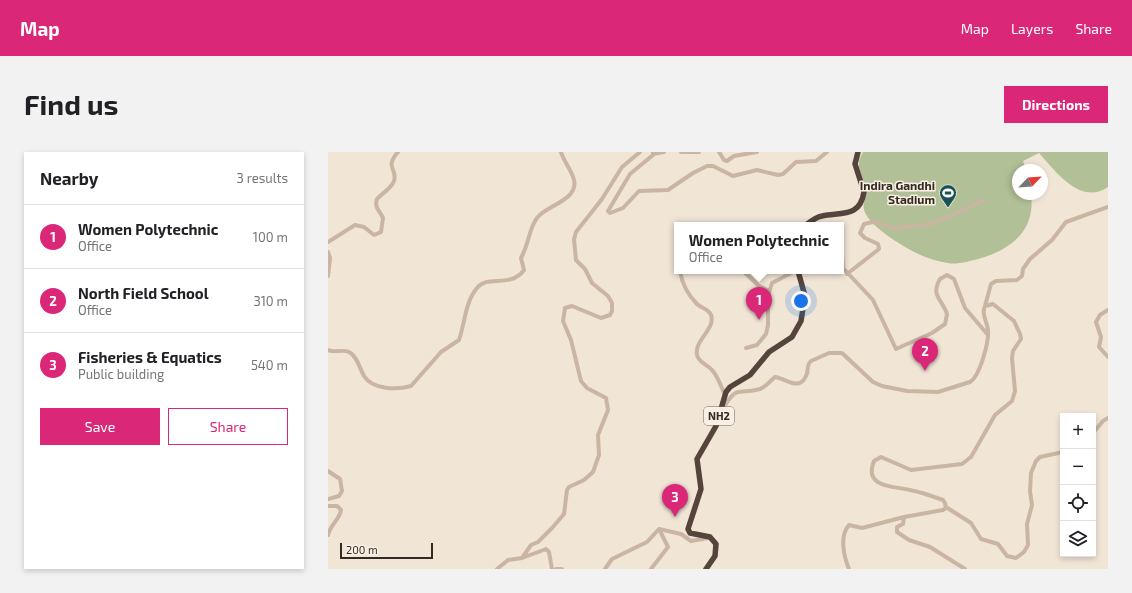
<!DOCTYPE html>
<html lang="en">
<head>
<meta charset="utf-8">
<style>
	body { margin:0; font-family:"Exo 2",sans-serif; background:#f2f2f2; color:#202124 }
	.controls { position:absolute; right:12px; bottom:12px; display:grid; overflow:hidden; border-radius:0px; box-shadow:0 2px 6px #0003 }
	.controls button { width:36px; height:36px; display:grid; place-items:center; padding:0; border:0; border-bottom:1px solid #e0e0e0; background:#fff; color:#202124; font:20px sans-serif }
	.compass { position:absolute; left:684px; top:12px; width:36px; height:36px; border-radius:50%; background:#fff; box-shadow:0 2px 6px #0003; rotate:65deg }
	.scale { position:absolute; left:12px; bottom:10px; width:93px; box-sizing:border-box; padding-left:4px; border:2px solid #342a25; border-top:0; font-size:11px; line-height:14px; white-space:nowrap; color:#342a25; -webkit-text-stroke:3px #f9efe2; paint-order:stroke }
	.you { position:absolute; left:473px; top:149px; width:14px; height:14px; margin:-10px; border:3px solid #fff; border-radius:50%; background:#1a73e8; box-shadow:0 0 0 6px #1a73e833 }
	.badge { display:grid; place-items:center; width:26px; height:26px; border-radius:50%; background:#db2777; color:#fff; font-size:13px; font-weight:700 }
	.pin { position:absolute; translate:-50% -33px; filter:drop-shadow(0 1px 2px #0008) }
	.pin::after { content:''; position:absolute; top:21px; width:14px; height:12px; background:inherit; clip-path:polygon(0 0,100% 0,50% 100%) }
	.popup { position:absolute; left:346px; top:70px; width:170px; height:52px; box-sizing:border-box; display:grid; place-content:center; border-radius:0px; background:#fff; filter:drop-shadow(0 1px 3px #0005); font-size:13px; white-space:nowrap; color:#757577 }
	.popup b { font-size:15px; color:#202124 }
	.popup::after { content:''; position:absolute; left:50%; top:100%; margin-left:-8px; border:8px solid transparent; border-top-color:#fff }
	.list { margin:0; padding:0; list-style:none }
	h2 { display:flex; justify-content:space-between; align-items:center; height:52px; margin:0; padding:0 16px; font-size:17px }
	h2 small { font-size:13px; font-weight:400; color:#757577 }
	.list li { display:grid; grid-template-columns:26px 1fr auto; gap:12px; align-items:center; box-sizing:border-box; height:64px; padding:0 16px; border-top:1px solid #e0e0e0 }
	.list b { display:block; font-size:15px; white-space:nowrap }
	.list p { margin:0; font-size:13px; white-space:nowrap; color:#757577 }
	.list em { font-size:13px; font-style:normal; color:#757577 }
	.actions { display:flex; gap:8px; padding:12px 16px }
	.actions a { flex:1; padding:9px 0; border:1px solid #db2777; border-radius:0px; text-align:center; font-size:14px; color:#db2777 }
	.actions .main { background:#db2777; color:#fff }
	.icon { flex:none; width:22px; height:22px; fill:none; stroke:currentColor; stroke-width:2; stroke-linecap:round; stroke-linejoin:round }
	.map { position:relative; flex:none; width:780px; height:417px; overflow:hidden; border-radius:0px }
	header { display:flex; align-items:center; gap:24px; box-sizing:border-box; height:56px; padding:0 20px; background:#db2777; color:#fff }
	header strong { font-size:19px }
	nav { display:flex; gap:22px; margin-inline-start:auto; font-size:14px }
	.intro { display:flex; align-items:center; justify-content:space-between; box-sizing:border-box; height:96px; padding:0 24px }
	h1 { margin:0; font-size:28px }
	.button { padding:10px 18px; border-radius:0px; background:#db2777; color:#fff; font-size:14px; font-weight:700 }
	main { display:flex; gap:24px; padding:0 24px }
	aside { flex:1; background:#fff; border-radius:0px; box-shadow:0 2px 6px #0003 }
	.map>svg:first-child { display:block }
</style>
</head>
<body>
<header>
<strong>Map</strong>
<nav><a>Map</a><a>Layers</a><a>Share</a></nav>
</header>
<div class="intro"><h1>Find us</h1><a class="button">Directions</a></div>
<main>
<aside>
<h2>Nearby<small>3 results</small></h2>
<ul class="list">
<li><span class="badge">1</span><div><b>Women Polytechnic</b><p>Office</p></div><em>100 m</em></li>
<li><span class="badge">2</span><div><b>North Field School</b><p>Office</p></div><em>310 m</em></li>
<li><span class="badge">3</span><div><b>Fisheries &amp; Equatics</b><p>Public building</p></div><em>540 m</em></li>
</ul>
<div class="actions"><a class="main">Save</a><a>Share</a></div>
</aside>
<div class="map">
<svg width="780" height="417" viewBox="0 0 780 417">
	<rect width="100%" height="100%" fill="#f1e5d6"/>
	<path fill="#b1c096" d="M 535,0 L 780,0 L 780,35 C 753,54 728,20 711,1 L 695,9 L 698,18 L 690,18 L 690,42 L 703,42 C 708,79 682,98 650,107 C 641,109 629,113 620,111 C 597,108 579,97 560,84 C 552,78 539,68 536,58 C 534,50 540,43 538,37 C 534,23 526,14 535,0 Z"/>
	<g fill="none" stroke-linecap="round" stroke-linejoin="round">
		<path stroke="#c9b5a2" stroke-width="4" d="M 325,0 L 325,3 L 302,22 L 280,59 L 282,61 L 295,56 L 311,39 L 340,38 L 365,21 L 379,14 L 385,14 L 405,24 L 429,18 L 450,23 L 455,22 L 468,10 L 488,9 L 499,0
			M 353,0 L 371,0
			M 391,0 L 396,8 L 399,9 L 406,4 L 429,0
			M 325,2 L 336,0
			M 513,88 L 515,116 L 545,148 L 568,197 L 604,181 L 617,172 L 619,162 C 615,148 602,144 612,127 L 619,123 L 626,127 L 637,156 L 660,183
			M 0,90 L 27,73 L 36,75 L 46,83 L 53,80 L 55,66 C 52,59 46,56 49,47 C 54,41 63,37 66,29 C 70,17 56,16 70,0
			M 0,100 L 2,106 L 0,124
			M 352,119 C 354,131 360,143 369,152 C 373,156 381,157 383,163 C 388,177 366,188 369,203 C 371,211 379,212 384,218 C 390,224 393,235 397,243
			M 415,119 L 431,134 L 441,139
			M 519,122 L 551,97 L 550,92 L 537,86 L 532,81 L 536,72 L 545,70 L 566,76 L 596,73 L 606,71 L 656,48
			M 657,154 L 663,132 L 668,129 L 689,128 L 694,124 L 695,117 L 702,107 L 724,88 L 738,70 L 780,55
			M 780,158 L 772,163 L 768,170 L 773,185 L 771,195 L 780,205
			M 418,196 L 429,193 L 438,182 L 440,173 L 440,144 L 444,131 L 467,119
			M 0,198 C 7,201 15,197 21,200 C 29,204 32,217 36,224 C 45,238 69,238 83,234 L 113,200 L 131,188 C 137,171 137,150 149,136 C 160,122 182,137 196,118 L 193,106 C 201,92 201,76 209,66 C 217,54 251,48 246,28 C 244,19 236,10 233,0
			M 394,258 C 411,231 407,244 432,237 C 438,235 442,229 447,225 C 457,226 471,240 478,224 C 481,219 478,213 483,209 L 501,201 L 514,201 L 545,230 L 554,234 L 579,239 L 610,240 L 642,230 C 652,224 661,190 660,178 C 659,169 653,162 657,154 L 665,152 L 686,169 L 692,182 L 693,187 L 685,199 L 684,206 L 687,239 L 684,249 L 667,263 L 643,305 L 634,312 L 583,318 L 553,305 L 546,309 C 535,336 566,334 582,338 C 593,340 604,344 615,348 L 617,351 L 618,356 L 615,358 L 576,365 L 575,372 L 569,375 L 569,380 L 581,388 L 602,395 L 637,417
			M 765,281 L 775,269 L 780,266
			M 0,319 L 12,327 L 14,339 L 11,344 L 0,347
			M 0,354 L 9,354 L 13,358 C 12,367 2,373 0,383
			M 618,355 L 643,371 L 653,387 L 670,392 L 679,404 L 688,406 L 696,400 L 700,393 L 699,372 L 704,353 L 702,339 L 703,321 L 708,309 L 712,305 L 735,300
			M 194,406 L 218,397 L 221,400 L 224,417
			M 169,417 L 180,408 L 194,406 L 203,393 L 210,390 L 224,376 L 236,362 L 239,338 L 241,335 L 256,328 L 265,320 L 271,303 L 270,283 L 280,258 L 278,246 L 259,236 L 253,229 L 243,188 L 235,169 L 237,156 L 244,154 L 273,166 L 282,163 L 284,159 L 284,151 L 280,144 L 264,131 L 257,117 L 248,108 L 246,87 L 248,80 L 274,47 L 294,15 L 312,0
			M 228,417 L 234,417
			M 277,417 L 284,407 L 319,390 L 331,377 L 353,382 L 363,389 L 380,386
			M 323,417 L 340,395 L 331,377
			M 521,417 C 516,405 511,384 521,373 L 534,376 L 576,365"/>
		<path stroke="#55443b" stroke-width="5.5" d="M 478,73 C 483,69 488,65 494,64 C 513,60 532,66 536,40 L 527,12 L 530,0
			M 378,417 L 387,404 L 388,392 L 382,385 L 362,381 L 360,377 L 373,337 L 369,307 L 388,274 L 398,240 L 402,235 L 422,223 L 441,200 L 464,185 L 473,169 L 477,144 L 470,119"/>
	</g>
	<defs>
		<g id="stadium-pin" transform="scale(0.9)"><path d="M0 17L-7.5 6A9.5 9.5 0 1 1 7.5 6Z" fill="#1a5156" stroke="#f9efe2"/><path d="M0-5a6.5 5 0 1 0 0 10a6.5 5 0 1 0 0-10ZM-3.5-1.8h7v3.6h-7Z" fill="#fff"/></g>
	</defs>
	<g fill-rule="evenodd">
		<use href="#stadium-pin" x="620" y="41"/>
	</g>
	<g text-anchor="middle" stroke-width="3" stroke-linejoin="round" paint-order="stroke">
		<rect fill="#f9efe2" stroke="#6f655e" stroke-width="1" x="376" y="255" width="30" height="18" rx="3"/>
		<g font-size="11" font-weight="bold" fill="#342a25">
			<text x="391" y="268">NH2</text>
		</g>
		<g font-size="12" font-weight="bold" fill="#342a25" stroke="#f9efe2" text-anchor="end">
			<text x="607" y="38">Indira Gandhi<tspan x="607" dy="14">Stadium</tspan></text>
		</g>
	</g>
</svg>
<div class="controls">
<button>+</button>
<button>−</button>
<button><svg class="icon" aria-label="locate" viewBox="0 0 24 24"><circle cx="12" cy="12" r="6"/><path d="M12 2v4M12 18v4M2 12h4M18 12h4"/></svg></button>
<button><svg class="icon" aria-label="layers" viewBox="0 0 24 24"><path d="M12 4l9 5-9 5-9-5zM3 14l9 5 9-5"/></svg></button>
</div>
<svg class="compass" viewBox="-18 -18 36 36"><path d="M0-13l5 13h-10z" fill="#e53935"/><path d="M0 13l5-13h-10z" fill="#757577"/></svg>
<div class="scale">200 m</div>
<div class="you"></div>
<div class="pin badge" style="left:431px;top:168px">1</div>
<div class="popup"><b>Women Polytechnic</b>Office</div>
<div class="pin badge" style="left:597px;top:219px">2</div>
<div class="pin badge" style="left:347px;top:365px">3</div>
</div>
</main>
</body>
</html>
